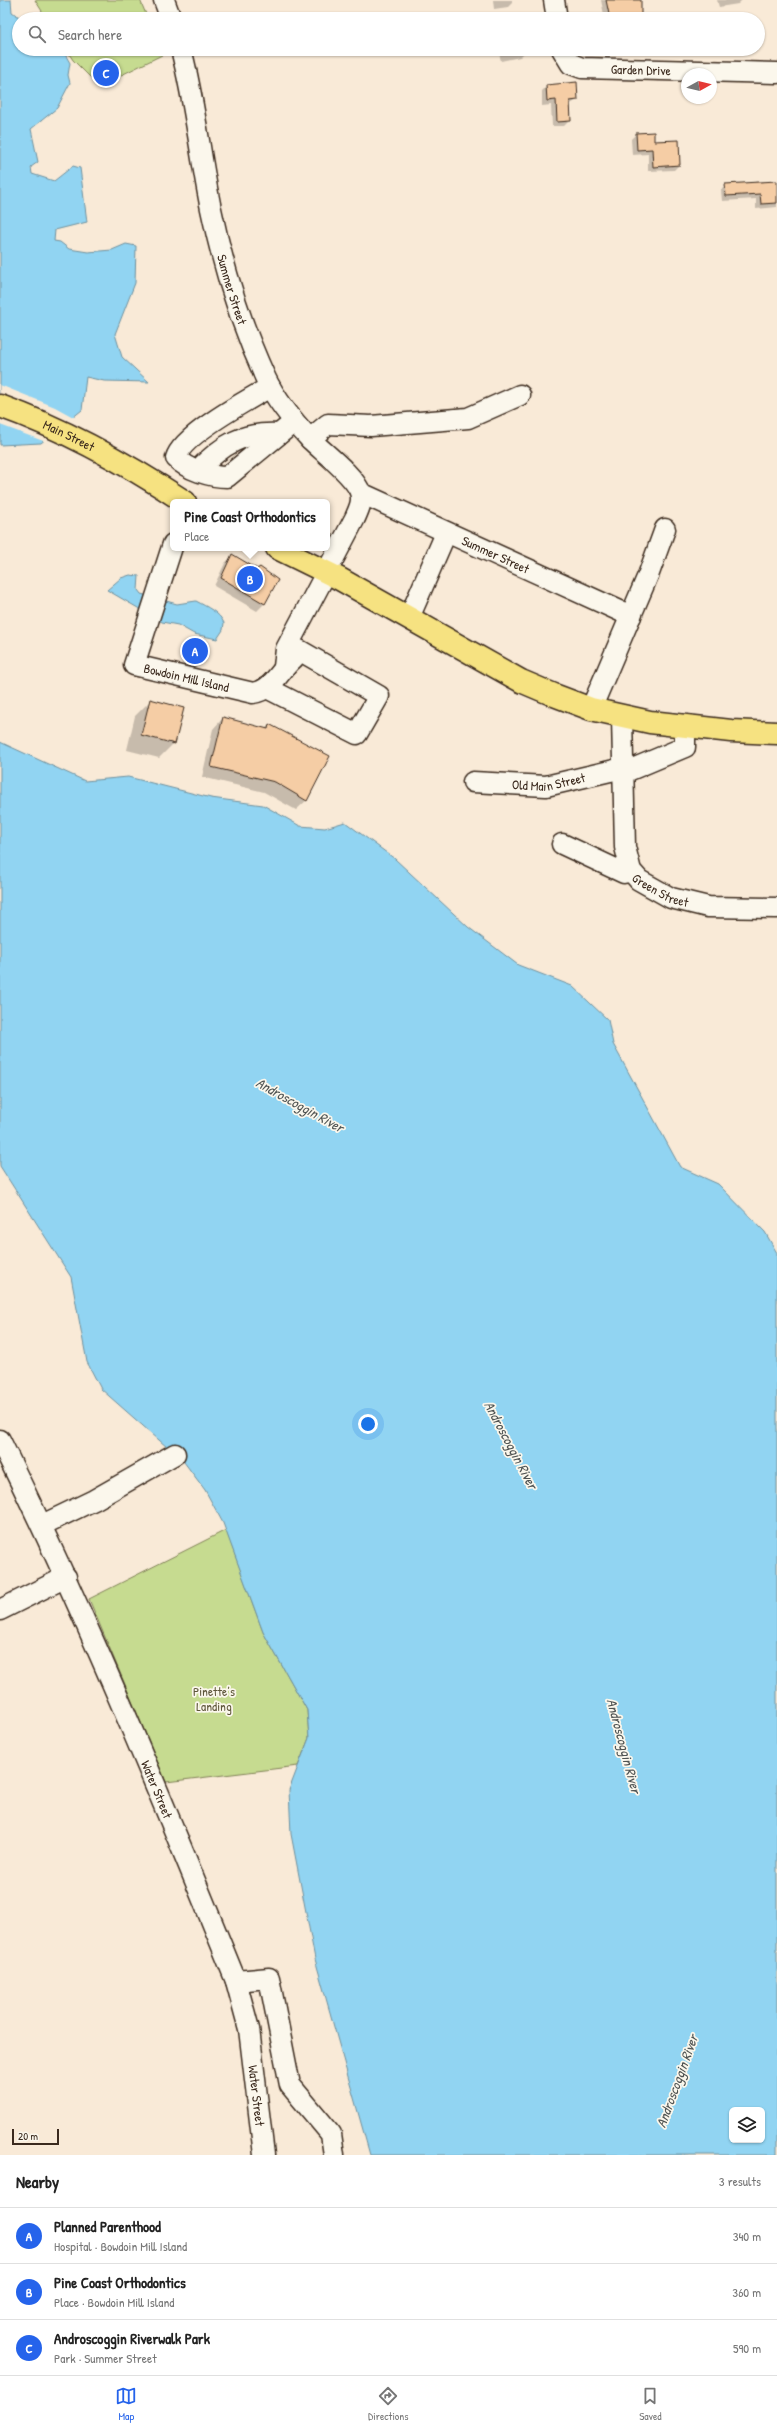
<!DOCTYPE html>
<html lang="en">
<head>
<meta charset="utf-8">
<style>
	body { margin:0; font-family:"Patrick Hand",sans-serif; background:#f2f2f2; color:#222 }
	.controls { position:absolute; right:12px; bottom:12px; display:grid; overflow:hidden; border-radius:6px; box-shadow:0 1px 3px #0004 }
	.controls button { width:36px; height:36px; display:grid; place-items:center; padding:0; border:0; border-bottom:1px solid #e0e0e0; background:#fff; color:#222; font:20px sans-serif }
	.compass { position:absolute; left:681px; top:68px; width:36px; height:36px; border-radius:50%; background:#fff; box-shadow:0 1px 3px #0004; rotate:82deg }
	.scale { position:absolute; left:12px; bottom:10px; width:47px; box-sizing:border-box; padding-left:4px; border:2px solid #3b2a1e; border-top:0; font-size:11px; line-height:14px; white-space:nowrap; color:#3b2a1e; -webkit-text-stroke:3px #fbf7ec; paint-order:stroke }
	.you { position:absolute; left:368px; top:1424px; width:14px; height:14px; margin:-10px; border:3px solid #fff; border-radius:50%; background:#1a73e8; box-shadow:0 0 0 6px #1a73e833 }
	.badge { display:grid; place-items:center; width:26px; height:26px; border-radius:50%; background:#2563eb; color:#fff; font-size:13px; font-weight:700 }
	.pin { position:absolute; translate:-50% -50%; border:2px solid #fff; box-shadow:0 1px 4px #0006 }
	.popup { position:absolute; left:170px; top:499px; width:160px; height:52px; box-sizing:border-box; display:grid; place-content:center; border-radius:6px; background:#fff; filter:drop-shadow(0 1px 3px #0005); font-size:13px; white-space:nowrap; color:#767676 }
	.popup b { font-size:15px; color:#222 }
	.popup::after { content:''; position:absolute; left:50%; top:100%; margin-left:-8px; border:8px solid transparent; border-top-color:#fff }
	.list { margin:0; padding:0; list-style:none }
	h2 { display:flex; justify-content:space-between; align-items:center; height:52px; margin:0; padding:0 16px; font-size:17px }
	h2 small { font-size:13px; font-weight:400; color:#767676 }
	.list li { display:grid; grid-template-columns:26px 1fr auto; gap:12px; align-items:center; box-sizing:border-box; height:56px; padding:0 16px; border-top:1px solid #e0e0e0 }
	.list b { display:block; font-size:15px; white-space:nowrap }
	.list p { margin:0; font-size:13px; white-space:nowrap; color:#767676 }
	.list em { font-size:13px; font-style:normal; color:#767676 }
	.icon { flex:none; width:22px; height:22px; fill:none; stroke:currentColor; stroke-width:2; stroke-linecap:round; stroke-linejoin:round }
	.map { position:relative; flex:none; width:777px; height:2155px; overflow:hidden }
	.search { position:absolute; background:#fff; box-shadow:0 1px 3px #0004; left:12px; right:12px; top:12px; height:44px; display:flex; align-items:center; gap:10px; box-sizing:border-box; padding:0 14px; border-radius:22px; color:#767676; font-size:15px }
	.sheet { height:220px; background:#fff }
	nav { display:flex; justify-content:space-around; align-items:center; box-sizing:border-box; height:56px; border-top:1px solid #e0e0e0; background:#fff; font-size:11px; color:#767676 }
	nav a { display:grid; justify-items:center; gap:2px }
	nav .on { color:#2563eb }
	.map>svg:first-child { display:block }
</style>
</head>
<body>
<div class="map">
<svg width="777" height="2155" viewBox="0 0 777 2155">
	<rect width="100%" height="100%" fill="#f9ead7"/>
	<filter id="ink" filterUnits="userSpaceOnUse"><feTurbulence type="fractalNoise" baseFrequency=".025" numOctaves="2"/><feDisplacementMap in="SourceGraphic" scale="8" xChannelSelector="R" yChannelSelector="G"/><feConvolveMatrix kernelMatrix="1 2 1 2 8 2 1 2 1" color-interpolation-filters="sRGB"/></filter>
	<g filter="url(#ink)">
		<path fill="#c6db90" stroke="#808257" d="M 35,0 L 140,0 L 148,19 L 47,19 Z
			M 66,49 L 160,49 L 162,55 L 99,86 L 73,60 Z
			M 226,1530 L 263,1632 L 307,1710 L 309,1738 L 298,1766 L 166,1782 L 89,1599 Z"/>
		<path fill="#91d4f2" stroke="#6f909d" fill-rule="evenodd" d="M 0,0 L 11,0 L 12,12 L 22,19 L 19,19 L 19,49 L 62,49 L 70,63 L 68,75 L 70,83 L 57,108 L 31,129 L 38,162 L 31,167 L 32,174 L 54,181 L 73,166 L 80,168 L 87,222 L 55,230 L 54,241 L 60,242 L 69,249 L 88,252 L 112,250 L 126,244 L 136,246 L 135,283 L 115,334 L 122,357 L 149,382 L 104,381 L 86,377 L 82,410 L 41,443 L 0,445 Z
			M 130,575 L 139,576 L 138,590 L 141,594 L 177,604 L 196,601 C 207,607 219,612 224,623 L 223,630 L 217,639 L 194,634 L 178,625 L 162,622 L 107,590 L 121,578 Z
			M 0,742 L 85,781 L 128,777 L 211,798 L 263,805 L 300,826 L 325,828 L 345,822 L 395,859 L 468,927 L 518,965 L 572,986 L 608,1020 L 613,1044 L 680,1167 L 718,1184 L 765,1232 L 777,1253 L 777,2155 L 370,2155 L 315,1959 L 291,1834 L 289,1790 L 309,1738 L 307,1710 L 263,1632 L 223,1523 L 205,1490 L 184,1462 L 101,1389 L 87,1362 L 71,1277 L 0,1166 ZM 732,2110 L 762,2110 L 762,2140 L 732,2140 Z"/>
		<path fill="#f9ead7" d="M 0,385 L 55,407 L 75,418 L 46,442 L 0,425 Z"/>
		<path fill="#0003" d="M 493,0 L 512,0 L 512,3 L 508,7 L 494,9 Z
			M 601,0 L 636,0 L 640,19 L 581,19 L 585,15 L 604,15 Z
			M 717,0 L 742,0 L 738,4 L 719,7 Z
			M 500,14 L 523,14 L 523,19 L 495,19 Z
			M 498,49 L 525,49 L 525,52 L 520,57 L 501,61 Z
			M 706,49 L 732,49 L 706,51 Z
			M 547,86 L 577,100 L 569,105 L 570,120 L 564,126 L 552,126 L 551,105 L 542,106 L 542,91 Z
			M 636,134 L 653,142 L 679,165 L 674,170 L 648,171 L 648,154 L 632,155 L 631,139 Z
			M 777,182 L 777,207 L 756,209 L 756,199 L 722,201 L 721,190 L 726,185 Z
			M 232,556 L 265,603 L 257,611 L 214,586 L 225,563 Z
			M 150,701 L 174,743 L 159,758 L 127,750 L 135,716 Z
			M 223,718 L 265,729 L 269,725 L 307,800 L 296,810 L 264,792 L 202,777 L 213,729 Z"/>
		<path fill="#f5cda5" stroke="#3b2a1e" d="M 606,0 L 641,0 L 641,19 L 610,19 Z
			M 577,82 L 578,100 L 570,101 L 571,121 L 557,122 L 556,100 L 547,101 L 546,85 Z
			M 654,132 L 654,141 L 679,140 L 680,165 L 653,167 L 652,149 L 637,150 L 636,133 Z
			M 777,181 L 777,203 L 761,204 L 760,194 L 726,196 L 725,184 Z
			M 232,554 L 257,569 L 260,567 L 278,580 L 265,604 L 221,578 Z
			M 150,699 L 184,708 L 175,744 L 141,735 Z
			M 223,717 L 268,729 L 269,724 L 330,756 L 307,801 L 275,782 L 211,767 Z"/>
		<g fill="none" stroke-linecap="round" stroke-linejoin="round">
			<g stroke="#3b2a1e" stroke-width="23">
				<g id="minor">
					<path d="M 164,0 L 171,19"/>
					<path d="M 554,0 L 557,19"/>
					<path id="s1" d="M 181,49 C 195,102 200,156 211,209 C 223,267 241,325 266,379 C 277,402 293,421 310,439 C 323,452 355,476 360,492 C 363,501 359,509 355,518 L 286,649 L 284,667"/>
					<path id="s2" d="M 562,49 L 571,64 L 582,68 L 777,73"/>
					<path d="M 270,387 C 249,399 181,436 176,458 C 187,470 211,477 227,477 L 294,422"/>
					<path d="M 310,439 L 328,424 L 371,426 L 468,418 L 520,395"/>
					<path d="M 198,470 C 223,444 242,432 279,434"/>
					<path id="s3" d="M 361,493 L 631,616"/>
					<path id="s4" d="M 173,544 L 134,665 L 253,693 C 273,690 279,671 293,659"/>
					<path d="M 409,618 L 446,533"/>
					<path d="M 267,688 L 357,734 L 379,696 L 299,650"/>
					<path d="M 591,709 L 649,573 L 665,529"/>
					<path id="s5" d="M 622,717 L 625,847 L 631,871 L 639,880 L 671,898 L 708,907 L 777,908"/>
					<path d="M 623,773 L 685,747 L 685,727"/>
					<path id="s6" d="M 473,782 L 546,786 L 623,768"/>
					<path d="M 562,844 L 624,873 L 631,871"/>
					<path id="s7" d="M 0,1440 C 87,1616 162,1799 236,1981 L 249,2029 L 264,2155"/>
					<path d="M 42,1525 L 94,1500 L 175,1454"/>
					<path d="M 0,1610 L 66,1577"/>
					<path d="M 236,1981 L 269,1978 L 290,2085 L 331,2134 L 334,2155"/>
				</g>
			</g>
			<g stroke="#3b2a1e" stroke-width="25">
				<g id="major">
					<path id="s8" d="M 0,406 C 67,430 126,463 185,502"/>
					<path d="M 277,548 L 338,578 L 521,681 L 554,695 L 591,709 L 650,722 L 731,731 L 777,733"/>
				</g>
			</g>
			<use href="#minor" stroke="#fbf7ec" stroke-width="20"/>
			<use href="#major" stroke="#f6e281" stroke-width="22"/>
		</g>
	</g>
	<g text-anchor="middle" stroke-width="3.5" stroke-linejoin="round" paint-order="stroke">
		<g font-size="13" fill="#3b2a1e" stroke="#fbf7ec">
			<text dy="5" stroke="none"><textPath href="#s2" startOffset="88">Garden Drive</textPath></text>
			<text dy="5" stroke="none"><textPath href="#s1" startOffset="246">Summer Street</textPath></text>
			<text dy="5" stroke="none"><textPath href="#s8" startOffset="75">Main Street</textPath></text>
			<text dy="5" stroke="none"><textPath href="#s3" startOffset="148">Summer Street</textPath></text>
			<text dy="5" stroke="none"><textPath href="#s4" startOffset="181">Bowdoin Mill Island</textPath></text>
			<text dy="5" stroke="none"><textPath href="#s6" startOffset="76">Old Main Street</textPath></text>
			<text dy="5" stroke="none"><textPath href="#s5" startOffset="191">Green Street</textPath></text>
			<text dy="5" stroke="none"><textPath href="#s7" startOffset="383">Water Street</textPath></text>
			<text dy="5" stroke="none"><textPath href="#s7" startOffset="707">Water Street</textPath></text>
		</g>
		<g font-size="13" fill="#5e563a" stroke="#fbf7ec">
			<text x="214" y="1696">Pinette’s<tspan x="214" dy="15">Landing</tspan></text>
		</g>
		<g font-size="14" font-style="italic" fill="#505453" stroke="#fbf7ec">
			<text transform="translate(300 1105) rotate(29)" y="5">Androscoggin River</text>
			<text transform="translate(511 1445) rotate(62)" y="5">Androscoggin River</text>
			<text transform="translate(624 1746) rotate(75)" y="5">Androscoggin River</text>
			<text transform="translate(677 2081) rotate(-70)" y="5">Androscoggin River</text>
		</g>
	</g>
</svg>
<div class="controls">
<button><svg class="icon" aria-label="layers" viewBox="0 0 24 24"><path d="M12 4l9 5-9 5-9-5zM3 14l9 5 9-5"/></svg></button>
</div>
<svg class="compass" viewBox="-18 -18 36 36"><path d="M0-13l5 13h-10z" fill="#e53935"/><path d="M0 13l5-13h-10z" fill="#767676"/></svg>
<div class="scale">20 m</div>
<div class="you"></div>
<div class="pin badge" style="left:195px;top:651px">A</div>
<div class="pin badge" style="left:250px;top:579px">B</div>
<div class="popup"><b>Pine Coast Orthodontics</b>Place</div>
<div class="pin badge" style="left:106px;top:73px">C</div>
<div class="search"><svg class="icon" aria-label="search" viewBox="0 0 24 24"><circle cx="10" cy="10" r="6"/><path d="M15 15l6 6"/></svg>Search here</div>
</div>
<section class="sheet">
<h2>Nearby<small>3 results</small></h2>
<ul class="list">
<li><span class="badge">A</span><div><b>Planned Parenthood</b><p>Hospital · Bowdoin Mill Island</p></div><em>340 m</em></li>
<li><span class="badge">B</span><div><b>Pine Coast Orthodontics</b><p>Place · Bowdoin Mill Island</p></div><em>360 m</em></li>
<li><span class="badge">C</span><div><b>Androscoggin Riverwalk Park</b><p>Park · Summer Street</p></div><em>590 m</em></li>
</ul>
</section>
<nav>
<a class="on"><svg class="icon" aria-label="map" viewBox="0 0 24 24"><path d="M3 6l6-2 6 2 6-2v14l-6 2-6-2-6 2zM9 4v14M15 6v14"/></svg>Map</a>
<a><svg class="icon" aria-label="directions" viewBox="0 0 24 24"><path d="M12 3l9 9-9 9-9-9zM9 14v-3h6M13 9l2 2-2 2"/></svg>Directions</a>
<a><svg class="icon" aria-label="saved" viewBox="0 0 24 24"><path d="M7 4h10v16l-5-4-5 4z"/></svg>Saved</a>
</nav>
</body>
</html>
